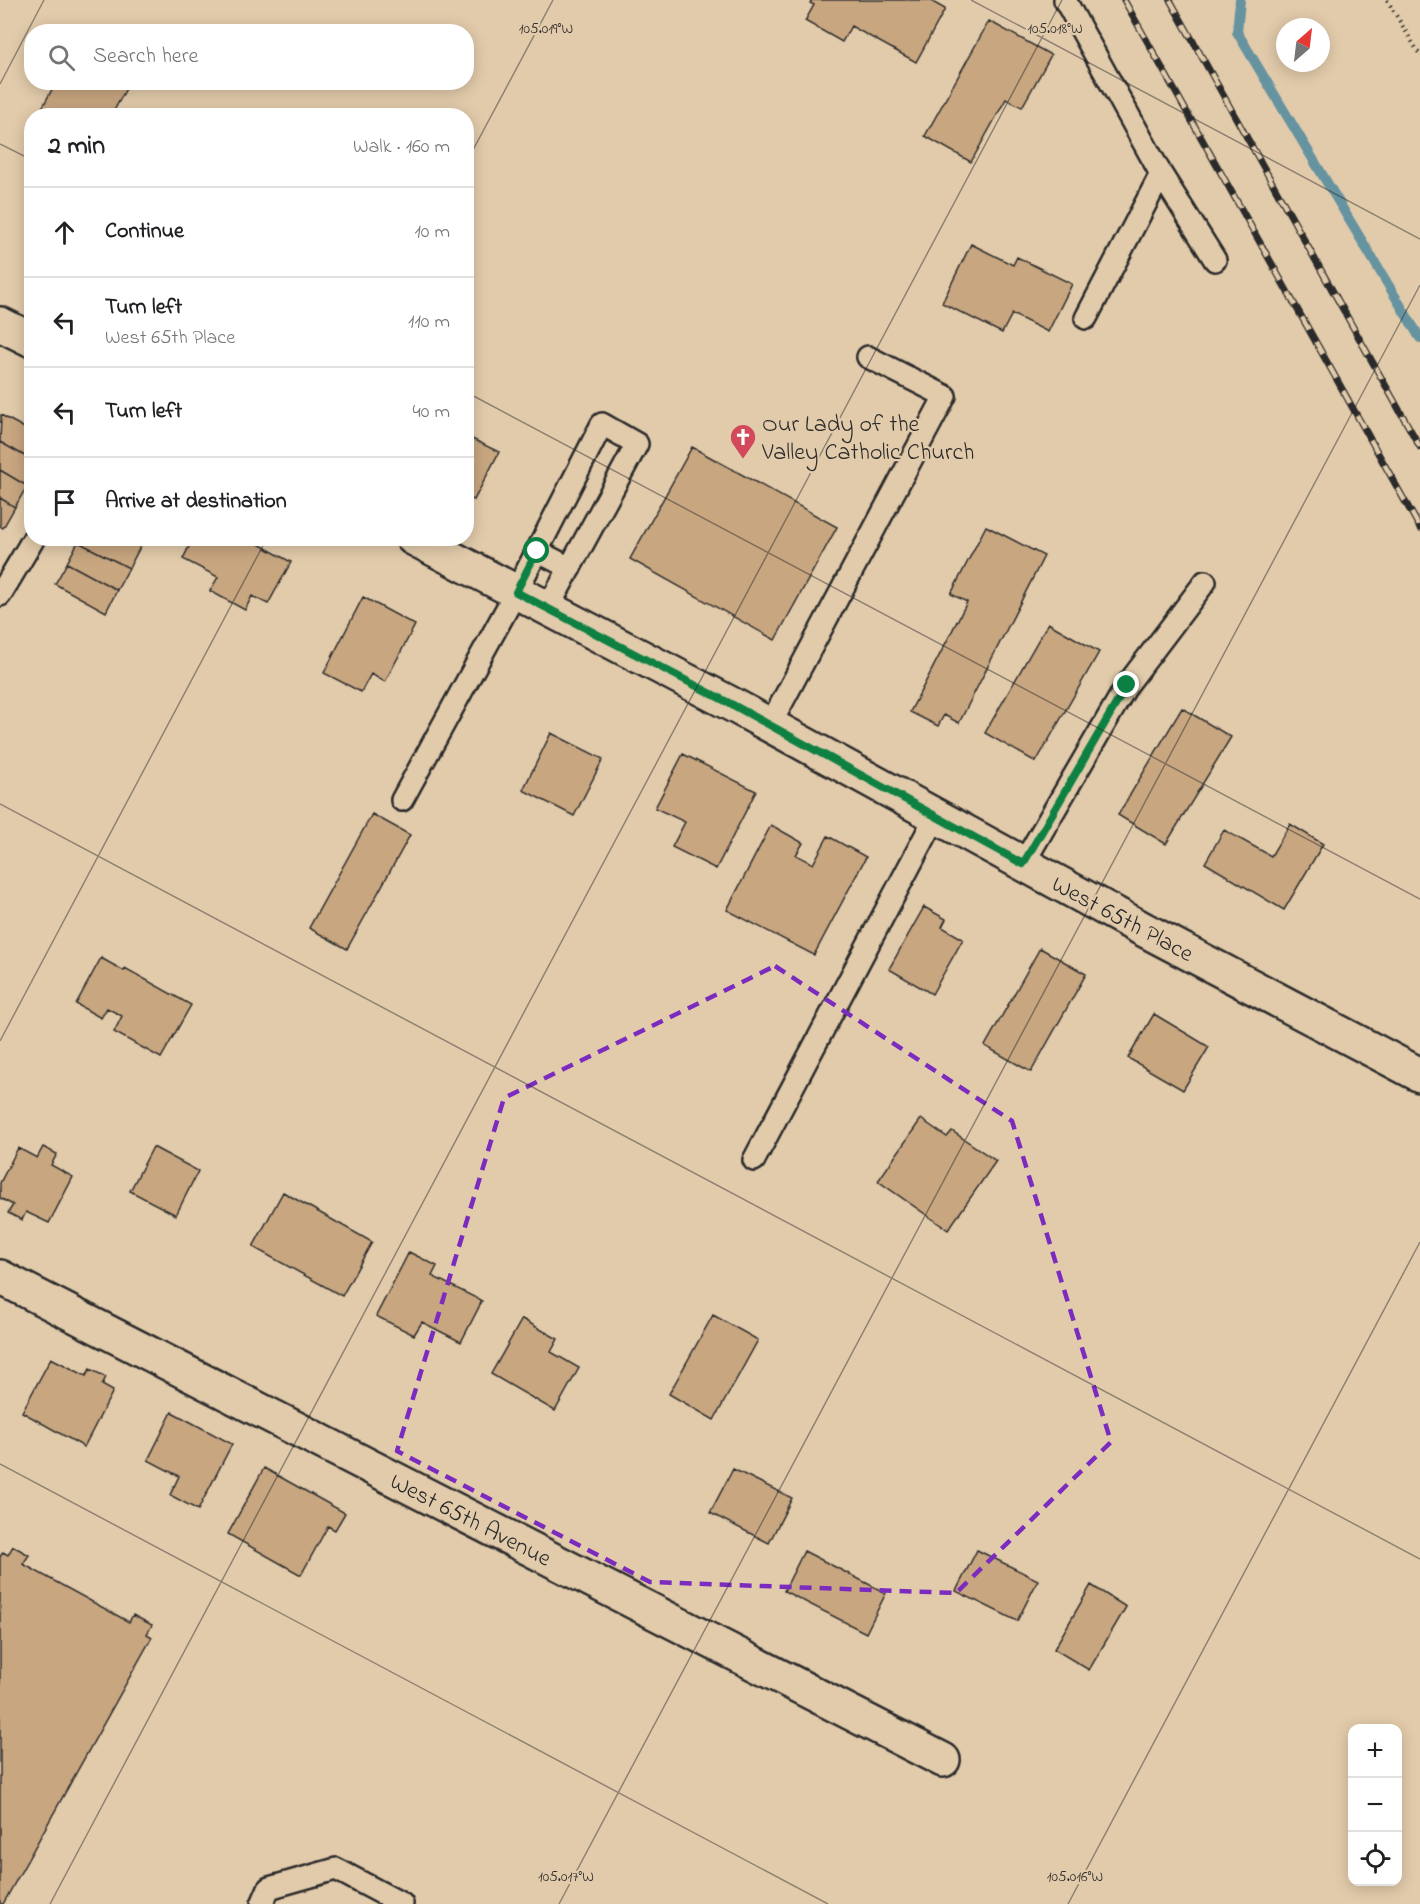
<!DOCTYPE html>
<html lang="en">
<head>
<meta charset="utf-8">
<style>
	body { margin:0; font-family:"Indie Flower",sans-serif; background:#f2f2f2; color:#202124 }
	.controls { position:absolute; right:18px; bottom:18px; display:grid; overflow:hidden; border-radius:12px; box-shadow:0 3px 15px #0003 }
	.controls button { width:54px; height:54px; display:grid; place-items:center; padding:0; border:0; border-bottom:2px solid #e0e0e0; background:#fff; color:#202124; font:30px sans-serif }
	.compass { position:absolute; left:1276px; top:18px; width:54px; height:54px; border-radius:50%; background:#fff; box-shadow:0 3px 15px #0003; rotate:28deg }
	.stop { position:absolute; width:18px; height:18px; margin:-14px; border:4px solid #0b8043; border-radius:50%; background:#fff }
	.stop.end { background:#0b8043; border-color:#fff; box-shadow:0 2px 6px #0008 }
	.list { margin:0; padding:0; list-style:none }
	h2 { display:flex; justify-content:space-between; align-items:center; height:78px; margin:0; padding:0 24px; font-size:26px }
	h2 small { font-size:20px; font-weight:400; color:#757577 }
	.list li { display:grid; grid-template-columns:39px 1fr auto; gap:18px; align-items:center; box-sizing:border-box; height:90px; padding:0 24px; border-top:2px solid #e0e0e0 }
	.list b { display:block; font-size:22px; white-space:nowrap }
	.list p { margin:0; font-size:20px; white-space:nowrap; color:#757577 }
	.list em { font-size:20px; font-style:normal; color:#757577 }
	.icon { flex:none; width:33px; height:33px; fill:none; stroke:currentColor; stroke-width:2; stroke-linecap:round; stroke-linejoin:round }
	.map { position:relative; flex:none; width:1420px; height:1904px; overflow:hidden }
	.search { position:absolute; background:#fff; box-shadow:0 3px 15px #0003; left:24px; top:24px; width:450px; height:66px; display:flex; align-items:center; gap:15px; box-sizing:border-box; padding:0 21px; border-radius:24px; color:#757577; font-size:22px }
	.panel { position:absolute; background:#fff; box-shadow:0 3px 15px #0003; left:24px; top:108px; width:450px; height:438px; border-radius:24px }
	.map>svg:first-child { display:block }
</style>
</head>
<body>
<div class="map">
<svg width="1420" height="1904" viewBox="0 0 1420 1904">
	<rect width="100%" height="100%" fill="#e2cbab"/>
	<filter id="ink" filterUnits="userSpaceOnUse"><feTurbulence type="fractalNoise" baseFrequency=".0167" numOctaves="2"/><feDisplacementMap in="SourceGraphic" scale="12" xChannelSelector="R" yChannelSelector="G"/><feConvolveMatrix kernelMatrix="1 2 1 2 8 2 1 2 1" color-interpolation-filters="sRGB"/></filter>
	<g filter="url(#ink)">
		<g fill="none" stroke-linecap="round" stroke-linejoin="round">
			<path stroke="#6693a0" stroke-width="10" d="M 1240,0 L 1237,32 L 1420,338"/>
		</g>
		<path fill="#c8a680" stroke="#2b2b2b" stroke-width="1.5" d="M 812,0 L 929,0 L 945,9 L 916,62 L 851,26 L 842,42 L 805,21 L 814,5 L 810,3 Z
			M 989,21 L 1051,55 L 1022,107 L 1006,99 L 971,162 L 925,136 Z
			M 56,82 L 124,82 L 128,85 L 111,116 L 50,116 L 41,110 Z
			M 971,244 L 1013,265 L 1017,257 L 1072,284 L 1048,332 L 1012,314 L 1002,333 L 942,303 Z
			M 1,415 L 32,432 L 32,460 L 0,442 Z
			M 466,436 L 499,452 L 474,500 L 466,497 Z
			M 0,442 L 32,460 L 32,479 L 27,486 L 0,470 Z
			M 692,447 L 837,527 L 775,640 L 630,559 Z
			M 0,470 L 27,486 L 15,507 L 0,498 Z
			M 0,498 L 15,507 L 3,528 L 0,526 Z
			M 986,526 L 1044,556 L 959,723 L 944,715 L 938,726 L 910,712 L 967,602 L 951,594 Z
			M 80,538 L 124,538 L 140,547 L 129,568 L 78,542 Z
			M 124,538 L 145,538 L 140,547 Z
			M 193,538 L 248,538 L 291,562 L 268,604 L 252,596 L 245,610 L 210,591 L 218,577 L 183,559 Z
			M 78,542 L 129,568 L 117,590 L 67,563 Z
			M 67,563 L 117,590 L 106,612 L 55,584 Z
			M 363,597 L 415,625 L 385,682 L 371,674 L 361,692 L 324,673 Z
			M 1048,623 L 1099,652 L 1036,762 L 985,733 Z
			M 1182,708 L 1231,737 L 1166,844 L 1118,815 Z
			M 551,733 L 603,759 L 574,816 L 523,790 Z
			M 683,754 L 756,791 L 716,869 L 672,847 L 685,822 L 655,808 Z
			M 372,814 L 410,835 L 347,949 L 309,928 Z
			M 1290,824 L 1323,844 L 1284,910 L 1205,863 L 1224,830 L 1271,856 Z
			M 771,825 L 803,843 L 796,855 L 813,864 L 828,836 L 866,857 L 814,955 L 727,910 Z
			M 924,907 L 946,919 L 942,927 L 963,939 L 932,994 L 889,969 Z
			M 1040,948 L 1086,974 L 1031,1072 L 985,1046 Z
			M 101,958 L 124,971 L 125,968 L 191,1005 L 161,1058 L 114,1032 L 122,1016 L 107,1008 L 101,1018 L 76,1004 Z
			M 1154,1014 L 1209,1047 L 1183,1090 L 1128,1058 Z
			M 921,1119 L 947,1137 L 952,1131 L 996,1161 L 948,1230 L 878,1181 Z
			M 43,1147 L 57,1154 L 51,1165 L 73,1177 L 49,1223 L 26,1212 L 22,1220 L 8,1213 L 13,1205 L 0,1198 L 0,1183 L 18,1148 L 37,1158 Z
			M 153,1147 L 198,1171 L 176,1215 L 130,1191 Z
			M 283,1192 L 372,1242 L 342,1296 L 253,1247 Z
			M 409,1252 L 437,1266 L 432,1276 L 482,1301 L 461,1342 L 422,1322 L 414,1335 L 376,1316 Z
			M 713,1315 L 758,1340 L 714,1420 L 669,1394 Z
			M 522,1319 L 558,1339 L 551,1352 L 579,1368 L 555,1411 L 491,1374 Z
			M 51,1358 L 86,1376 L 90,1369 L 106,1377 L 102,1385 L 113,1391 L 84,1447 L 22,1412 Z
			M 172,1412 L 232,1444 L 198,1510 L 170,1495 L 179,1476 L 148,1460 Z
			M 264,1468 L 345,1513 L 335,1530 L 328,1526 L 301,1575 L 228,1534 Z
			M 733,1469 L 792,1498 L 769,1543 L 710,1513 Z
			M 13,1546 L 29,1555 L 23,1564 L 129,1622 L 133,1615 L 152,1625 L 147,1634 L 152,1637 L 3,1904 L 0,1904 L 0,1557 L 3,1552 L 8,1555 Z
			M 977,1550 L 1038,1580 L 1017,1621 L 956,1591 Z
			M 804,1551 L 886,1593 L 866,1633 L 784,1591 Z
			M 1091,1585 L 1126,1607 L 1089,1670 L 1054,1649 Z"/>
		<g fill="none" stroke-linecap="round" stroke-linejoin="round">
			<g stroke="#2b2b2b" stroke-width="26">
				<path id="lane" d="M 1065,0 L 1161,174 L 1086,318
					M 1161,174 L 1215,260
					M 537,551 L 570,568
					M 0,595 L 34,538
					M 770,725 L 945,396 L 868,357
					M 402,800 L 516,592 L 602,424 L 637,444 L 548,608
					M 1023,864 L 1127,685 L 1205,582
					M 754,1160 L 936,816
					M 262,1904 L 269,1888 L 336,1869 L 402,1904"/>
			</g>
			<g stroke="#2b2b2b" stroke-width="38">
				<path id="street" d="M 0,324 L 32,340
					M 413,538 L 733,705 L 1141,928 L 1420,1075
					M 0,1277 L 943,1760"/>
			</g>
			<path stroke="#2b2b2b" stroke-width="4" stroke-dasharray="1.5 4.5" stroke-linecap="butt" d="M 1387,0 L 1420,55"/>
			<use href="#lane" stroke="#e2cbab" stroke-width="21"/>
			<use href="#street" stroke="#e2cbab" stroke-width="33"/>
			<g stroke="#2b2b2b" stroke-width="7">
				<path id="rail" d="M 1124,0 L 1420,528
					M 1170,0 L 1420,447"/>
			</g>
			<use href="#rail" stroke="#e2cbab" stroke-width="4.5" stroke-dasharray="14" stroke-linecap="butt"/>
		</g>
	</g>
	<g fill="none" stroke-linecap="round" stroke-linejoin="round" filter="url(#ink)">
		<path stroke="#0b8043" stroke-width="8" d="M 537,551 L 516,592 L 733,705 L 1023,864 L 1127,685"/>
	</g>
	<path fill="none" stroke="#7b2cbf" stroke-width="4.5" stroke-dasharray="12 8" stroke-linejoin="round" d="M 775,966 L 1012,1121 L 1111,1442 L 956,1593 L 650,1582 L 397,1451 L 504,1098 Z"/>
	<path fill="none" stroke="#2b2b2b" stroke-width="1.5" stroke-opacity="0.45" d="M 971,0 L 1420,239M 0,84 L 44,0M 0,144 L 32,160M 466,163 L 553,0M 466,392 L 1420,899M 0,804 L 1420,1559M 0,1041 L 267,538M 0,1464 L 828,1904M 50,1904 L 1062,0M 559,1904 L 1420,285M 1068,1904 L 1420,1242"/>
	<defs>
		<g id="church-pin" transform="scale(1.35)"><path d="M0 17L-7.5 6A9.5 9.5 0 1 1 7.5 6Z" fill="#d1495b" stroke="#e2cbab"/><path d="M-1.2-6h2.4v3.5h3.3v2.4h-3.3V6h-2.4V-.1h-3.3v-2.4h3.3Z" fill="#fff"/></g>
	</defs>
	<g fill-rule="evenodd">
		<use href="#church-pin" x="743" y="437"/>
	</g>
	<g text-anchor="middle" stroke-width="4.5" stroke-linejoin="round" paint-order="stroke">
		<g font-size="24" fill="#2b2b2b" stroke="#e2cbab" text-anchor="start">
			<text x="762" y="431">Our Lady of the<tspan x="762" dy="28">Valley Catholic Church</tspan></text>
		</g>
		<g font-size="24" fill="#2b2b2b" stroke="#e2cbab">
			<text transform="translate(1123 918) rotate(28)" y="8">West 65th Place</text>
			<text transform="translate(471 1519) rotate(27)" y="8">West 65th Avenue</text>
		</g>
	</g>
	<g font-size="15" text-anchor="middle" fill="#2b2b2b" stroke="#e2cbab" stroke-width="4.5" stroke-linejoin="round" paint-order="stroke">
		<text x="546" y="33">105.019°W</text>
		<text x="1055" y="33">105.018°W</text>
		<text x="566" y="1881">105.017°W</text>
		<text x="1075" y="1881">105.016°W</text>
	</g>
</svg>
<div class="controls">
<button>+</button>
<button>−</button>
<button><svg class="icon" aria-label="locate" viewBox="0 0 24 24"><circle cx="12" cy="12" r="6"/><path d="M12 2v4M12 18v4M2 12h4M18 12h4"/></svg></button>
</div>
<svg class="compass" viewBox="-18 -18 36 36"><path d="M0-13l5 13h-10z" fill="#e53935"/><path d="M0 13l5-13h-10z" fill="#757577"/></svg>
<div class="stop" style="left:537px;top:551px"></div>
<div class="stop end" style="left:1127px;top:685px"></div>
<div class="search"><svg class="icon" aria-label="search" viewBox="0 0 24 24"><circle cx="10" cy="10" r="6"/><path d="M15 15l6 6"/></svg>Search here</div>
<section class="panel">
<h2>2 min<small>Walk · 160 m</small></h2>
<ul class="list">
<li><svg class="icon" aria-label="ahead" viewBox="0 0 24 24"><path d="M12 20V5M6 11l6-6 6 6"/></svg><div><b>Continue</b></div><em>10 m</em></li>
<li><svg class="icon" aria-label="left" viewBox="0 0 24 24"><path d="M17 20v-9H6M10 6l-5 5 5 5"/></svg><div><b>Turn left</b><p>West 65th Place</p></div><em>110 m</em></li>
<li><svg class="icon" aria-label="left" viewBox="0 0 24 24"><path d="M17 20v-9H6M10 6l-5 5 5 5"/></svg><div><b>Turn left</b></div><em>40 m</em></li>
<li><svg class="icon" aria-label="arrive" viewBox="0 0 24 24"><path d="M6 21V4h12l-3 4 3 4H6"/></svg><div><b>Arrive at destination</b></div></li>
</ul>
</section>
</div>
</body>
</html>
